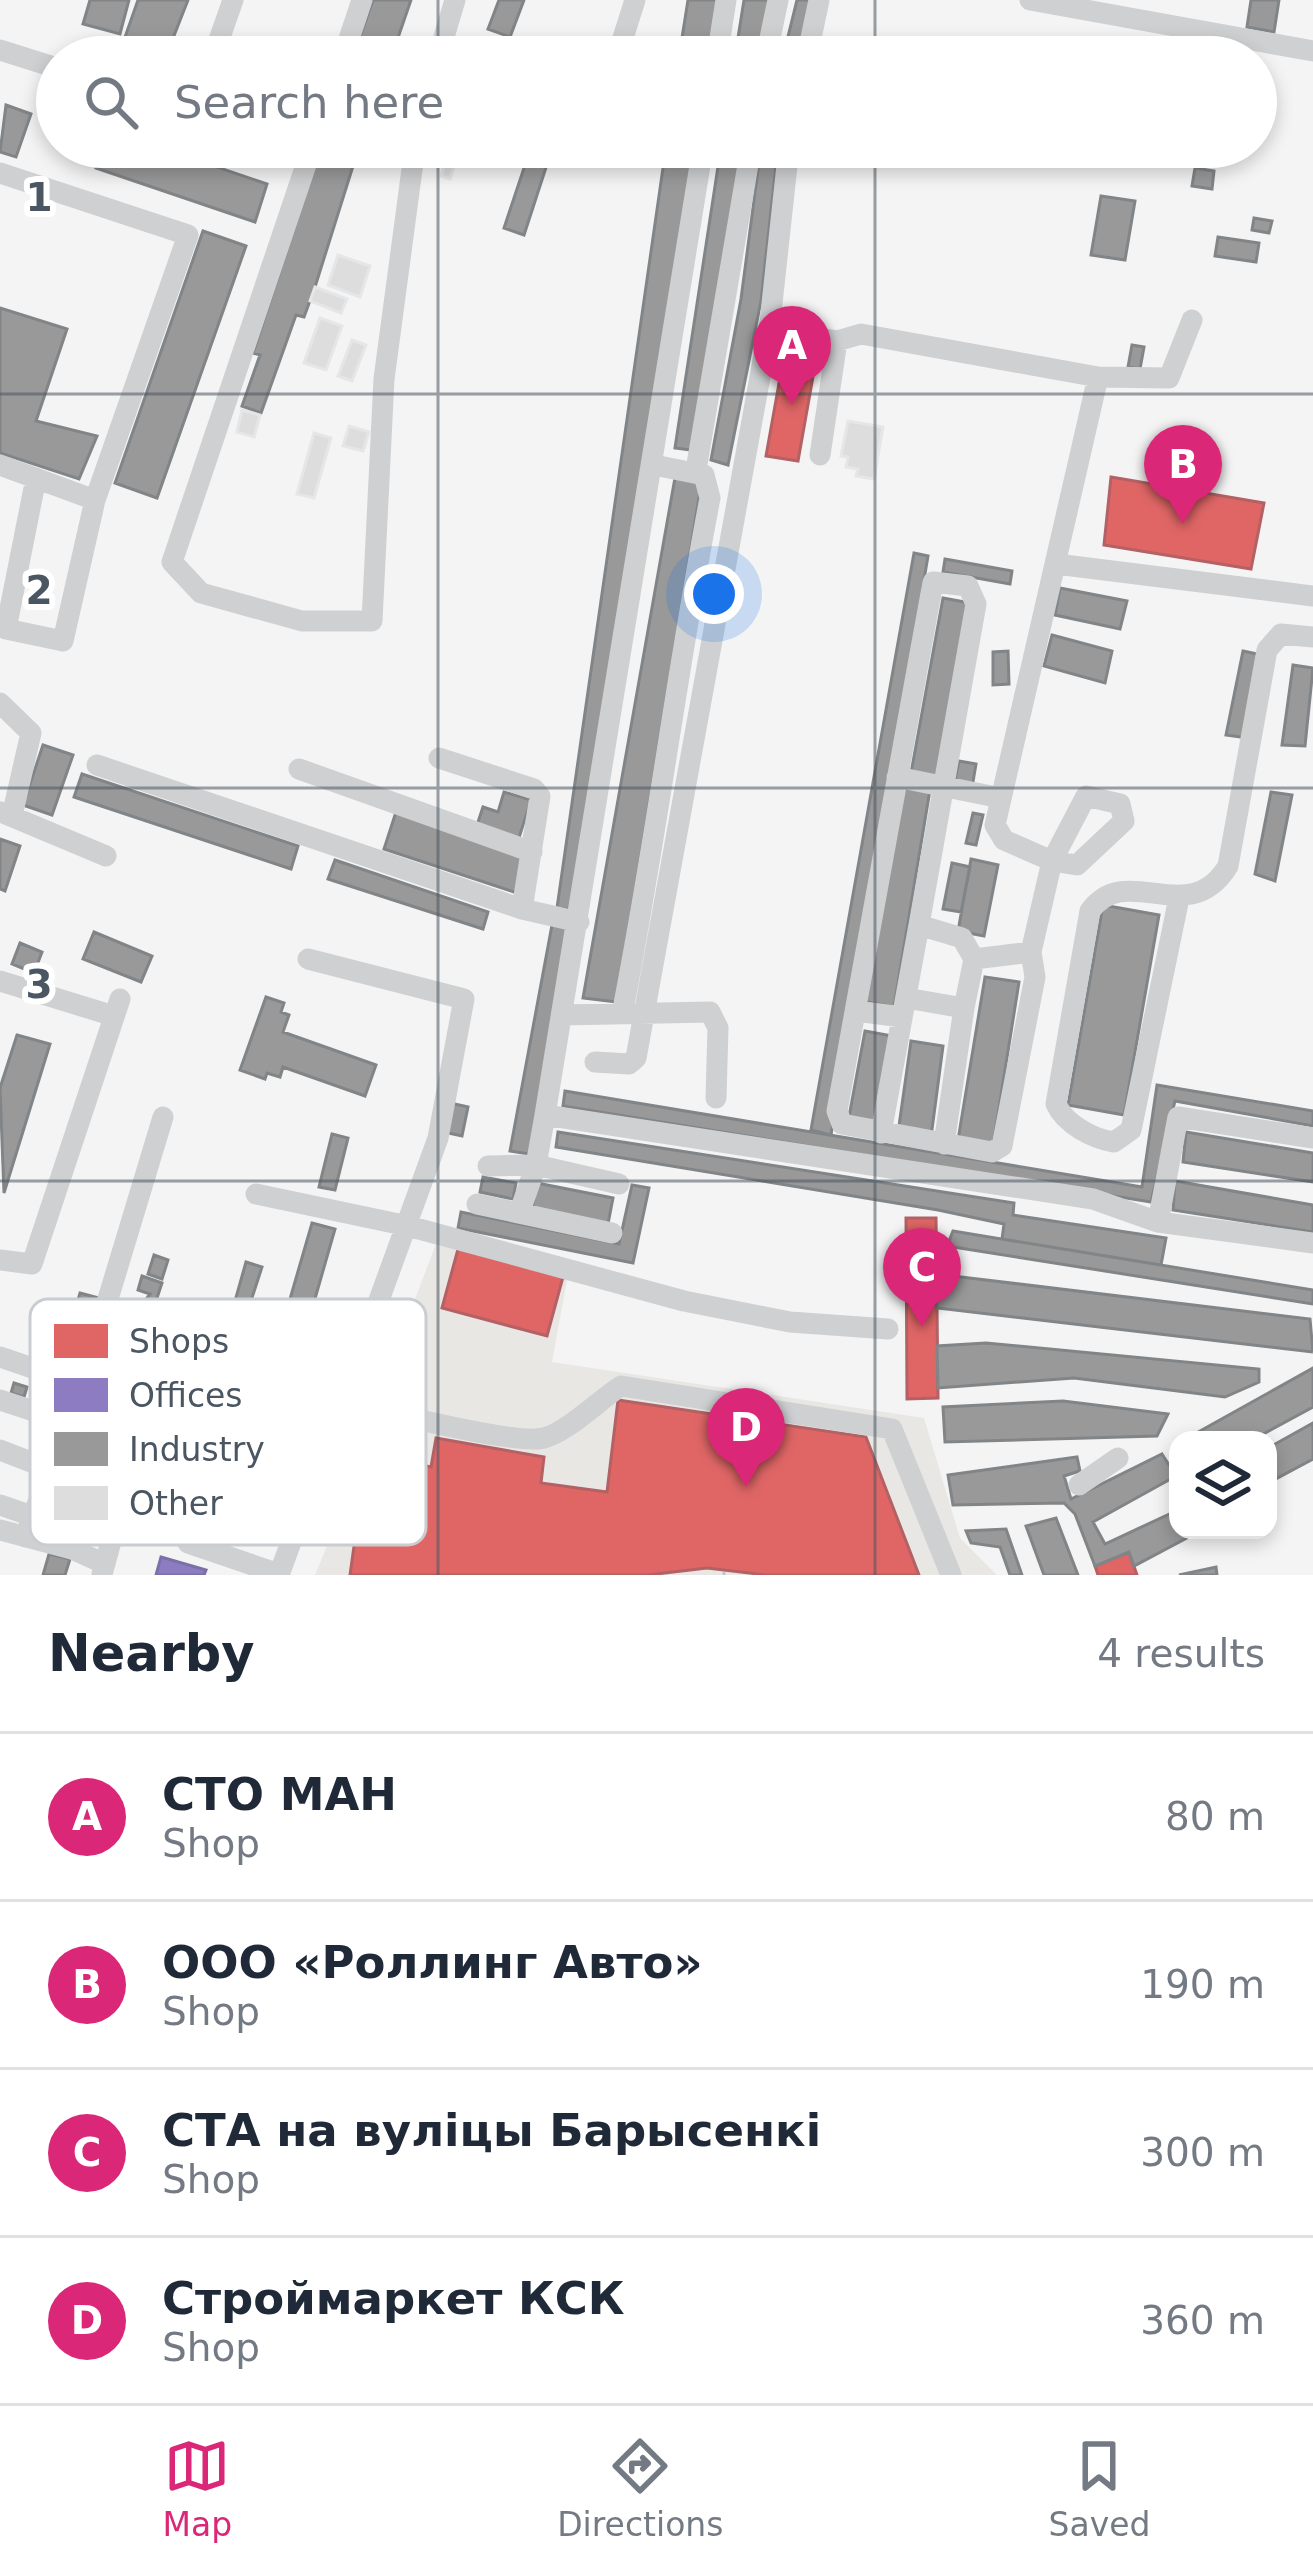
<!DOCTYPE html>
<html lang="en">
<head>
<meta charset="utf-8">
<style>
	body { margin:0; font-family:"DejaVu Sans",sans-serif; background:#f6f6f7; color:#1f2937 }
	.controls { position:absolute; right:36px; bottom:36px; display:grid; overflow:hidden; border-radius:24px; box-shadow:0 6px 18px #0003 }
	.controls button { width:108px; height:108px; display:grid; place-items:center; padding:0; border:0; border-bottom:3px solid #e0e1e3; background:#fff; color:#1f2937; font:60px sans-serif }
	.you { position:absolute; left:714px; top:594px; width:42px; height:42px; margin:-30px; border:9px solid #fff; border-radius:50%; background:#1a73e8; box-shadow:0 0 0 18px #1a73e833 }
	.badge { display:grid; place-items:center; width:78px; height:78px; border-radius:50%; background:#db2777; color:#fff; font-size:39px; font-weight:700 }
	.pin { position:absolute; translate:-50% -99px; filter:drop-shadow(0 3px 6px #0008) }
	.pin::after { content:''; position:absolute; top:63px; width:42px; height:36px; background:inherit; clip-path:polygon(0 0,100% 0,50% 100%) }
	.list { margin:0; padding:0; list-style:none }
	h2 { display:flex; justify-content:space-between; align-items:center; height:156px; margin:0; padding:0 48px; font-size:51px }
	h2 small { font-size:39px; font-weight:400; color:#747a83 }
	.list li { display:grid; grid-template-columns:78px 1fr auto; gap:36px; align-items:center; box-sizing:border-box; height:168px; padding:0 48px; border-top:3px solid #e0e1e3 }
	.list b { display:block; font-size:45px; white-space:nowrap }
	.list p { margin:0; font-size:39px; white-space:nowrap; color:#747a83 }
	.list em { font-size:39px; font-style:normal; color:#747a83 }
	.icon { flex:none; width:66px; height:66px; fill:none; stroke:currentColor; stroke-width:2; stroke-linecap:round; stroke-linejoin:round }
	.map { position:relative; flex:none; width:1313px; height:1575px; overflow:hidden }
	.search { position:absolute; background:#fff; box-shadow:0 6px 18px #0003; left:36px; right:36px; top:36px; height:132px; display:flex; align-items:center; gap:30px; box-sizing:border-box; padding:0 42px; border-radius:66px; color:#747a83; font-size:45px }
	.sheet { height:828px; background:#fff }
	nav { display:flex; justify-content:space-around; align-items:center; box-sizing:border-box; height:168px; border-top:3px solid #e0e1e3; background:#fff; font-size:33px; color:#747a83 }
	nav a { display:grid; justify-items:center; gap:6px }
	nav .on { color:#db2777 }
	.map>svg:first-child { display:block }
</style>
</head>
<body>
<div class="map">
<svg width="1313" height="1575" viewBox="0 0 1313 1575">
	<rect width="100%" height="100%" fill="#f4f4f4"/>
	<path fill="#e8e7e3" d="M 437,1241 L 568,1275 L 552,1362 L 924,1418 L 960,1538 L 997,1575 L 315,1575 L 365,1453 L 359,1447 Z"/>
	<path fill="#e06666" stroke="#b36164" stroke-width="3" d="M 785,350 L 817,354 L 798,461 L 766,456 Z
		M 1111,477 L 1264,503 L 1251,569 L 1104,545 Z
		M 906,1218 L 936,1218 L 938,1398 L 907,1399 Z
		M 458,1249 L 563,1277 L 547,1336 L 442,1308 Z
		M 618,1400 L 866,1437 L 919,1575 L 766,1575 L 707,1568 L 648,1575 L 350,1575 L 367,1453 L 431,1467 L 436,1438 L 544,1457 L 541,1483 L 607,1492 Z
		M 1129,1552 L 1137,1575 L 1098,1575 L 1095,1566 Z"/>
	<path fill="#8e7cc3" stroke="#7a71a6" stroke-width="3" d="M 161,1557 L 206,1570 L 204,1575 L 156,1575 Z"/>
	<path fill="#999" stroke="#818588" stroke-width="3" d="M 90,0 L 129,0 L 120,34 L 83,24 Z
		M 138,0 L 188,0 L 166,56 L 124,40 Z
		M 373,0 L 411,0 L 392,55 L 396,57 L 353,57 Z
		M 499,0 L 524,0 L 510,37 L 488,29 Z
		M 688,0 L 718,0 L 711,57 L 679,57 Z
		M 744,0 L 772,0 L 761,57 L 735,57 Z
		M 797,0 L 813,0 L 799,57 L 783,57 Z
		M 1251,0 L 1279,0 L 1274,32 L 1247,27 Z
		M 6,105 L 31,114 L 16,157 L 0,152 Z
		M 79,147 L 158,147 L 267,184 L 255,222 L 96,168 L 101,155 Z
		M 241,147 L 272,147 L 267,162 L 239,152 Z
		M 321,147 L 359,147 L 315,287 L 304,317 L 296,315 L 261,413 L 242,406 L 260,355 L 253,353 Z
		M 531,147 L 552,149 L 524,235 L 504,228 Z
		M 666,147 L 698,147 L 574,910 L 557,908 Z
		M 721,147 L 742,147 L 691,450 L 675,448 Z
		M 761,147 L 778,147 L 761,301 L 728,465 L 711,460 L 741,299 Z
		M 1162,147 L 1220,147 L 1219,155 Z
		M 1195,168 L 1214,171 L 1212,189 L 1192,186 Z
		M 1101,196 L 1135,201 L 1125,260 L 1091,255 Z
		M 1254,218 L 1272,221 L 1269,233 L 1252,230 Z
		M 203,231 L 246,246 L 157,498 L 115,483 Z
		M 1218,237 L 1259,243 L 1256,262 L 1215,256 Z
		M 0,308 L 67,329 L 36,421 L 97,436 L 79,479 L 0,453 Z
		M 1132,345 L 1144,347 L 1140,369 L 1128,367 Z
		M 676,472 L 702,479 L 617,1002 L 583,998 Z
		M 914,553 L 928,556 L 831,1135 L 811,1130 Z
		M 945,559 L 1012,571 L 1010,584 L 943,572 Z
		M 1060,588 L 1127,601 L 1120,629 L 1055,615 Z
		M 943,598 L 970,603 L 941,778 L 911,773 Z
		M 1052,635 L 1112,651 L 1105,683 L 1044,666 Z
		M 1008,651 L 1009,684 L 993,685 L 993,652 Z
		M 1243,651 L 1262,655 L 1248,738 L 1226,735 Z
		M 1293,665 L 1313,668 L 1305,746 L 1282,745 Z
		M 43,745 L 73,755 L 52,815 L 23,805 Z
		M 959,761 L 976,764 L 972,788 L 954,784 Z
		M 82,774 L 298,846 L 291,869 L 74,797 Z
		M 898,784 L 930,790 L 894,1007 L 862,1001 Z
		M 504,792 L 531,800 L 518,841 L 476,828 L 483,807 L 498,812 Z
		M 1271,792 L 1292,795 L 1275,881 L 1255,874 Z
		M 396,812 L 527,858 L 517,893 L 384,849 Z
		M 973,813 L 983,815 L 976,845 L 966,843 Z
		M 0,839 L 20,846 L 5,891 L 0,889 Z
		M 971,859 L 998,865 L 984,936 L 958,931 Z
		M 335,860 L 488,912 L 483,929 L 328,879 Z
		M 952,863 L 970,867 L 961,912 L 943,909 Z
		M 1103,905 L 1159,915 L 1124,1115 L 1068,1105 Z
		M 552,925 L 572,929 L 529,1154 L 510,1151 Z
		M 94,932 L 152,956 L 141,982 L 83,959 Z
		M 20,943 L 42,952 L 34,973 L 12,964 Z
		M 985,977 L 1019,982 L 993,1146 L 958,1140 Z
		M 266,997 L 284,1003 L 281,1012 L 289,1015 L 283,1032 L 376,1065 L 365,1096 L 283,1067 L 280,1077 L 267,1073 L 265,1079 L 240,1070 Z
		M 865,1031 L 892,1036 L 875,1127 L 848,1122 Z
		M 17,1035 L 50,1044 L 4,1193 L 0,1088 Z
		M 911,1041 L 943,1046 L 931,1137 L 898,1133 Z
		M 1157,1085 L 1313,1111 L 1313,1126 L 1175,1101 L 1151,1202 L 563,1106 L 565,1091 L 1142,1187 Z
		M 450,1103 L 468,1107 L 462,1136 L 444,1132 Z
		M 558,1132 L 1014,1203 L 1013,1215 L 1166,1238 L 1161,1265 L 1002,1239 L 1004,1224 L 938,1210 L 556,1147 Z
		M 1186,1132 L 1313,1153 L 1313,1182 L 1183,1162 Z
		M 332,1134 L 348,1138 L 335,1190 L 319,1187 Z
		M 483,1177 L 516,1183 L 513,1199 L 480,1192 Z
		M 1175,1181 L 1313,1205 L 1313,1232 L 1173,1210 Z
		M 537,1183 L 613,1198 L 608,1224 L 532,1209 Z
		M 632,1185 L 649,1188 L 633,1263 L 458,1228 L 461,1212 L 619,1244 Z
		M 312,1223 L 335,1229 L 302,1344 L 279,1337 Z
		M 953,1231 L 1313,1290 L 1313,1304 L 947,1246 Z
		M 154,1255 L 168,1260 L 162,1279 L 148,1274 Z
		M 246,1262 L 262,1267 L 237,1344 L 224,1340 Z
		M 936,1274 L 1310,1319 L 1313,1352 L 937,1308 Z
		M 142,1276 L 162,1283 L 153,1310 L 141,1306 L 150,1294 L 138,1290 Z
		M 80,1293 L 99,1298 L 96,1308 L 77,1303 Z
		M 986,1343 L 1259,1369 L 1259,1382 L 1225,1397 L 1074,1378 L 938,1388 L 937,1346 Z
		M 1313,1368 L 1313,1407 L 1252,1440 L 1184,1440 Z
		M 14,1383 L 27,1387 L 24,1397 L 11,1393 Z
		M 1063,1401 L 1168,1414 L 1157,1436 L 945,1442 L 943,1407 Z
		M 1313,1423 L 1313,1459 L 1268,1483 L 1268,1448 Z
		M 1162,1454 L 1176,1476 L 1093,1522 L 1105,1544 L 1178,1510 L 1178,1530 L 1202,1530 L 1134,1566 L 1129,1552 L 1095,1566 L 1075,1514 L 1064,1503 L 953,1505 L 948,1475 L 1077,1457 L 1080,1471 L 1064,1476 L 1071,1499 Z
		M 1056,1518 L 1078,1575 L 1044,1575 L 1026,1526 Z
		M 1006,1529 L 1022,1575 L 1010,1575 L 1000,1547 L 971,1543 L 966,1531 Z
		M 49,1554 L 70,1559 L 65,1575 L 43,1575 Z
		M 1216,1567 L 1217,1575 L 1179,1575 Z"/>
	<path fill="#ddddde" stroke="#e5e6e7" stroke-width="3" d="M 450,147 L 461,147 L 450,179 L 441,176 Z
		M 338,255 L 370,266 L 360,297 L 328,285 Z
		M 315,287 L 347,299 L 341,313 L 310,301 Z
		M 320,318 L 342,326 L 326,370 L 304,363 Z
		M 352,340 L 366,345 L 352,381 L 338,376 Z
		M 242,410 L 260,415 L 254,437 L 237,432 Z
		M 848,421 L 883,427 L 874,479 L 856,476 L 858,469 L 846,467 L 848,457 L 841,456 Z
		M 349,426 L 369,432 L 363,451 L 343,446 Z
		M 314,433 L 331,438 L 314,498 L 297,494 Z"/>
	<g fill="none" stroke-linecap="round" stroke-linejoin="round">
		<path stroke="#bcc7c4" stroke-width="3" stroke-dasharray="9 6" stroke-linecap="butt" d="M 724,1575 L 724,1572"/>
		<path stroke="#ced0d2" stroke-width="21" d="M 1030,0 L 1313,51
			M 0,50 L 57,68
			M 213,57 L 233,0
			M 343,57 L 362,0
			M 438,57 L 455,0
			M 617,57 L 635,0
			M 717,57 L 726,0
			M 766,57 L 778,0
			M 807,57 L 819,0
			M 312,147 L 172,562 L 201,593 L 302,621 L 372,621 L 384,379 L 415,147
			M 703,147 L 545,1115 L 1093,1199 L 1158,1222 L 1313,1243
			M 0,173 L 188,235 L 95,500 L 63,641 L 6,629 L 36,478
			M 769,331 L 837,341 L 820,455
			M 837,341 L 861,334 L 1098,377 L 1169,378 L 1192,320
			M 0,465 L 95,500
			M 696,470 L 751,147
			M 1056,564 L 1313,596
			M 0,703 L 31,733 L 12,816
			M 439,758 L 534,789 L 540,796 L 522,909
			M 97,765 L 522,909 L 579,922
			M 299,769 L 532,852
			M 897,777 L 1001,798
			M 1086,796 L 1120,804 L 1124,821 L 1077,865 L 1052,861 Z
			M 1,812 L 106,856
			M 1179,898 L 1131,1130 L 1114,1142 C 1093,1139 1065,1124 1056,1104 L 1090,911 C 1127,860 1188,931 1228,866 L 1267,650 L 1281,634 L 1313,637
			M 1031,952 L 974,959 L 962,938 L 919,925 L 976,604 L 968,586 L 933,582 L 837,1111 L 842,1124 L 992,1152 L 1002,1146 L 1035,977 L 1031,952 L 1052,861 L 1004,840 L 995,825 L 1098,377
			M 0,981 L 114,1016
			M 906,998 L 964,1008 L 944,1144
			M 964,1008 L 974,959
			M 856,1011 L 902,1017
			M 622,1014 C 656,842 677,669 710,498 L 704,475 L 654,465
			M 562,1015 L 710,1012 L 718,1028 L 716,1098
			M 595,1062 L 629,1064 L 636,1058 L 770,322 L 789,147
			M 881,1133 L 919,925
			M 488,1166 L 536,1165 L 619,1184
			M 256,1194 L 408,1226 L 684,1301 L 790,1322 L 888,1329
			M 477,1204 L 612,1233
			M 520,1211 L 536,1165 L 545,1115
			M 1158,1222 L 1178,1117 L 1313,1138
			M 0,1260 L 32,1264 L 120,999
			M 276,1312 L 268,1342 L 313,1359 L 306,1390 C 341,1402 514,1446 544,1438 C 569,1431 599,1400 621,1386 L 892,1429 L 951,1575
			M 0,1357 L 82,1385
			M 0,1400 L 67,1422
			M 183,1429 L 322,1467
			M 220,1440 L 188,1543 L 279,1574
			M 0,1450 L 49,1469
			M 1079,1485 L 1118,1458
			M 0,1505 L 29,1515
			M 0,1530 L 72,1549 L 105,1564
			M 25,1537 L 82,1385 L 163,1117
			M 102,1574 L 117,1520
			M 279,1575 L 438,1138 L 464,999 L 308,959"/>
	</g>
	<path fill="none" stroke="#4a5661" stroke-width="3" stroke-opacity="0.55" d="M 438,0 L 438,57M 875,0 L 875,57M 438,147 L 438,1575M 875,147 L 875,1575M 0,394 L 1313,394M 0,788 L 1313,788M 0,1181 L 1313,1181"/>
	<rect x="30" y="1299" width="396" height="246" rx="18" fill="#fff" stroke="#c9ccd0" stroke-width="3"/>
	<rect x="54" y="1324" width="54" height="34" fill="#e06666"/>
	<rect x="54" y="1378" width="54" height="34" fill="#8e7cc3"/>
	<rect x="54" y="1432" width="54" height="34" fill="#999"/>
	<rect x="54" y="1486" width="54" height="34" fill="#ddddde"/>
	<g font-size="33" fill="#4a5661">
		<text x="129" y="1353">Shops</text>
		<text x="129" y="1407">Offices</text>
		<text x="129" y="1461">Industry</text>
		<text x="129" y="1515">Other</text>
	</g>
	<g font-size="39" text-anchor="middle" font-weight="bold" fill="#4a5661" stroke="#fff" stroke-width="12" stroke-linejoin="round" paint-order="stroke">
		<text x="39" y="211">1</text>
		<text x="39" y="604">2</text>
		<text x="39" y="998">3</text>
	</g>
</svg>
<div class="controls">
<button><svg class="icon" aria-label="layers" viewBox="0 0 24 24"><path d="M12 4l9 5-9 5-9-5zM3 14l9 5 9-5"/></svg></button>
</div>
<div class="you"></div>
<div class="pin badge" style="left:792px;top:405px">A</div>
<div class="pin badge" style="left:1183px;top:524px">B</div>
<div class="pin badge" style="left:922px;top:1327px">C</div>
<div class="pin badge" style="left:746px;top:1487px">D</div>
<div class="search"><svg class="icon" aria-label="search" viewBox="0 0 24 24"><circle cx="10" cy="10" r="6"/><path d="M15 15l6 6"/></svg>Search here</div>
</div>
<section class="sheet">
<h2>Nearby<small>4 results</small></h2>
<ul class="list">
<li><span class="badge">A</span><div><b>СТО МАН</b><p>Shop</p></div><em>80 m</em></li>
<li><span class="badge">B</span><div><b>ООО «Роллинг Авто»</b><p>Shop</p></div><em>190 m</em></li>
<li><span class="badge">C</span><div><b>СТА на вуліцы Барысенкі</b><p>Shop</p></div><em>300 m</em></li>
<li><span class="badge">D</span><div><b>Строймаркет КСК</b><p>Shop</p></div><em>360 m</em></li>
</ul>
</section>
<nav>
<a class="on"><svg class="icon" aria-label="map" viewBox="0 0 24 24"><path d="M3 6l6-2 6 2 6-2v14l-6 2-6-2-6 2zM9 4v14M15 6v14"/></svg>Map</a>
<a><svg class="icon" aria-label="directions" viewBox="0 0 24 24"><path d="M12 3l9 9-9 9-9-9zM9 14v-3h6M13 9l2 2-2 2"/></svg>Directions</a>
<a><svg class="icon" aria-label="saved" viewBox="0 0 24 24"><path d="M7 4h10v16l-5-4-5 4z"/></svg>Saved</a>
</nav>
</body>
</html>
